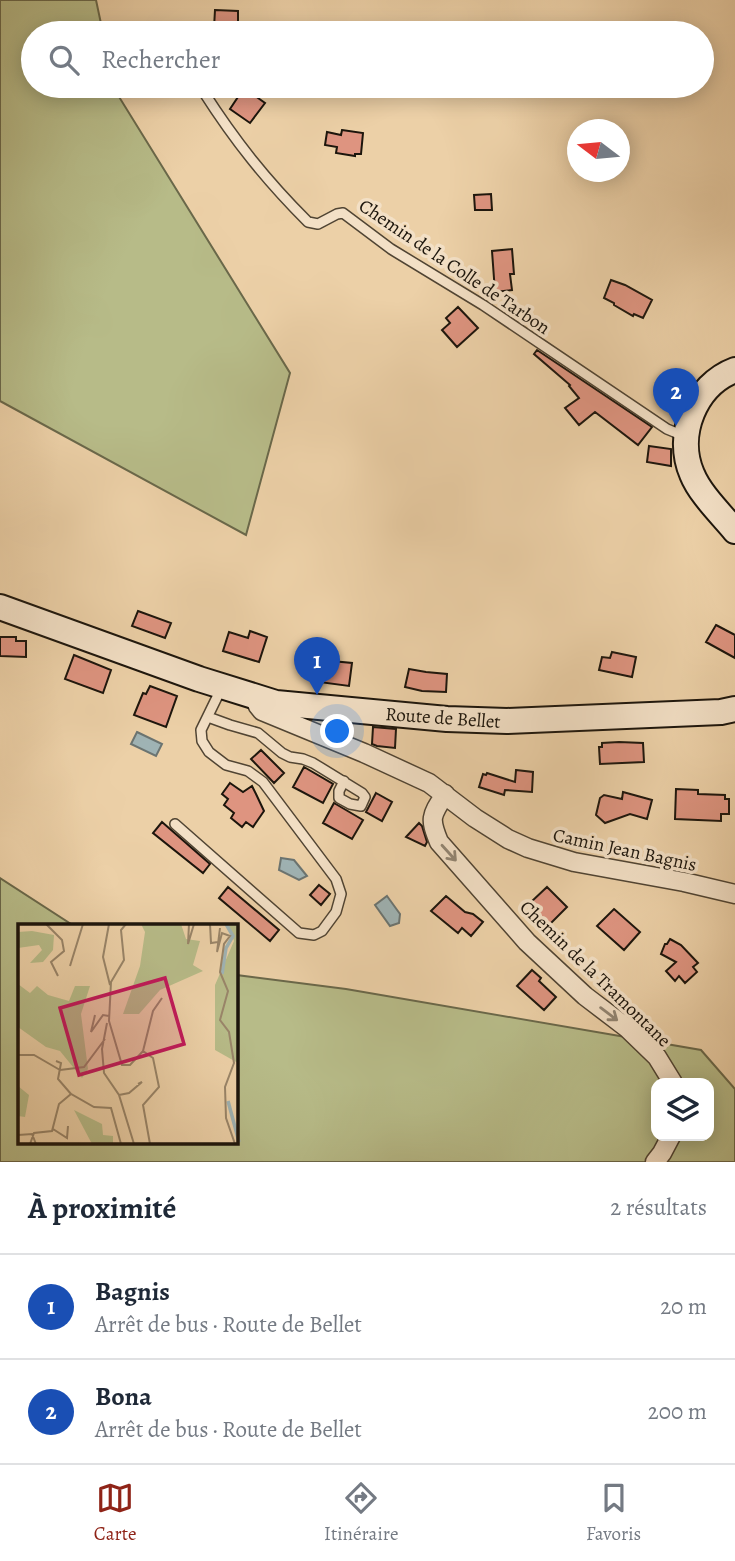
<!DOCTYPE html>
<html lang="fr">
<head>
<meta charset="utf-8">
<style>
	body { margin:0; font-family:Alegreya,serif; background:#f2f2f3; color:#1f2937 }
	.controls { position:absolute; right:21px; bottom:21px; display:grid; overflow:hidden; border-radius:14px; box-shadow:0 4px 18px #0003 }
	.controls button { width:63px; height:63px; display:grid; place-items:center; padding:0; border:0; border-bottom:2px solid #e0e1e3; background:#fff; color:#1f2937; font:35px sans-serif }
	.compass { position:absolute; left:567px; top:119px; width:63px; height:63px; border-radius:50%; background:#fff; box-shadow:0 4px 18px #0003; rotate:286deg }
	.you { position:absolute; left:338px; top:732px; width:24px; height:24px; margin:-18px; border:5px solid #fff; border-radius:50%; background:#1a73e8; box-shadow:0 0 0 10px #1a73e833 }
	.badge { display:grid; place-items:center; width:46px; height:46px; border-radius:50%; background:#8f2418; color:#fff; font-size:23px; font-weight:700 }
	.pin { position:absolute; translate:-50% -58px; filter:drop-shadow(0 2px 4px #0008) }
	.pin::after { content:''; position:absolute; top:37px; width:24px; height:21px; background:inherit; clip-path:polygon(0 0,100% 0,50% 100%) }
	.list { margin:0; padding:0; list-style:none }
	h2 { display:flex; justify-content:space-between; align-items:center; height:91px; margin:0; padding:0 28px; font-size:30px }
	h2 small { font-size:23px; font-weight:400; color:#747a83 }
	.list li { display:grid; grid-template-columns:46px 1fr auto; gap:21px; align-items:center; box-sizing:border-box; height:105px; padding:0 28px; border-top:2px solid #e0e1e3 }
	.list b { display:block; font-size:26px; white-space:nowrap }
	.list p { margin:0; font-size:23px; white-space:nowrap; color:#747a83 }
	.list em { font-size:23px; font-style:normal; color:#747a83 }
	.icon { flex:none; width:38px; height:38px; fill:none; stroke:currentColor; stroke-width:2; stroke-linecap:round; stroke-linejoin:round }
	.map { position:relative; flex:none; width:735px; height:1162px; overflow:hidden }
	.search { position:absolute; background:#fff; box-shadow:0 4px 18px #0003; left:21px; right:21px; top:21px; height:77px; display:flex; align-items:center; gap:18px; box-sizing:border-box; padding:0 24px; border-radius:38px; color:#747a83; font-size:26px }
	.sheet { height:301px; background:#fff }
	nav { display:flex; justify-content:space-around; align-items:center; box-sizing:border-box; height:98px; border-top:2px solid #e0e1e3; background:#fff; font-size:19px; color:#747a83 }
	nav a { display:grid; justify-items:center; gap:4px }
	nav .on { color:#8f2418 }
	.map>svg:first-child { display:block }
</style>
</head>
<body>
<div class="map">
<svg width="735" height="1162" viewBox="0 0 735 1162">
	<rect width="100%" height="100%" fill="#ecd0a7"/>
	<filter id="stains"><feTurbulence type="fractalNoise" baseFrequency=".00286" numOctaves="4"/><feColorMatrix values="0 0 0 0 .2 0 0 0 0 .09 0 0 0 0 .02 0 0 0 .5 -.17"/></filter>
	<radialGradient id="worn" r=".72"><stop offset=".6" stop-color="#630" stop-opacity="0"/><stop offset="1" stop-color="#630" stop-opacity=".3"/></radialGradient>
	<path fill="#b7bb88" stroke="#6a684a" stroke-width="2" fill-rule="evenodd" d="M 0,0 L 96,0 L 103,33 L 33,33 L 33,86 L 115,86 L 116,92 L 290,373 L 246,535 L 0,401 Z
		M 0,878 L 74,926 L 19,926 L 19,1143 L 236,1143 L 236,975 L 346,989 L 701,1050 L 735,1089 L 735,1162 L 0,1162 ZM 656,1083 L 709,1083 L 709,1136 L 656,1136 Z"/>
	<path fill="#9fb3b4" stroke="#6b7471" stroke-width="2" d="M 137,732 L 162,744 L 156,756 L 131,744 Z
		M 281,858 L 294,860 L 307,876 L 299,880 L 279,870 Z
		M 387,896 L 400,914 L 399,923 L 390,926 L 375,905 Z"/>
	<path fill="#de9480" stroke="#1c150c" stroke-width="2" d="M 215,10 L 238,11 L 238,29 L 214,28 Z
		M 244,88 L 265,103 L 250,123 L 230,109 Z
		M 342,130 L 363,133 L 361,154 L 355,154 L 355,156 L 336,153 L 337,147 L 325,145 L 327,132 L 341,135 Z
		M 491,194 L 492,210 L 475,210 L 474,195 Z
		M 512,249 L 514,274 L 510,274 L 512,290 L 495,292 L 492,251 Z
		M 611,280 L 625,285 L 652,300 L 643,318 L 634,314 L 633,316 L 614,305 L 614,303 L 604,298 Z
		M 458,307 L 478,328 L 457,347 L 442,330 L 450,323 L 446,318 Z
		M 537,350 L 652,427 L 638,445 L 595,412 L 579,425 L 565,408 L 579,398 L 569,386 L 570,385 L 534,354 Z
		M 649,446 L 671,449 L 671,466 L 647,462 Z
		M 138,611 L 171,623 L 165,638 L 132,626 Z
		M 716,625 L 735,635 L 735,658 L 706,642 Z
		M 250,631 L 267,637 L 259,662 L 223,651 L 229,632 L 248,638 Z
		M 0,637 L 16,637 L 16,641 L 26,641 L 26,657 L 0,656 Z
		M 612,652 L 636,657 L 632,677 L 599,670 L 602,657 L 610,658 Z
		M 74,655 L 111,670 L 103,693 L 65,679 Z
		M 321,660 L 352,663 L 349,686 L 319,682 Z
		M 409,669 L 426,672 L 447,674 L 446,692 L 422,691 L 405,687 Z
		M 150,686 L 177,696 L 166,727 L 134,715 L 143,693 L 146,694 Z
		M 373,727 L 396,729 L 395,748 L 377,746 L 372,744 Z
		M 619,742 L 643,743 L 644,762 L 600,764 L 599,747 L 602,747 L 602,743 Z
		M 261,750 L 284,773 L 274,783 L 251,759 Z
		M 304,767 L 333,784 L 323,803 L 293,787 Z
		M 516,770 L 533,772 L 532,792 L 505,790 L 504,795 L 479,787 L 483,774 L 486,775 L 487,773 L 515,782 Z
		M 230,783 L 243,792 L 252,786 L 256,794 L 264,811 L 253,827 L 246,822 L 242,827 L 231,818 L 234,813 L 224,805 L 228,799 L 222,794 Z
		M 676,789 L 698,790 L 698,794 L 725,795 L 725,799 L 729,799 L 729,814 L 721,814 L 721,821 L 675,819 Z
		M 623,792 L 652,800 L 647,819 L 630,814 L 605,823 L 596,815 L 600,798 L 604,795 L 622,799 Z
		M 376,793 L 392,802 L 382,821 L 366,812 Z
		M 334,803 L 363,820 L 352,839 L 323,823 Z
		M 162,822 L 210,864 L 203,873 L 153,833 Z
		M 419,823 L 422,826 L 427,842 L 425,846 L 406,837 Z
		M 319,885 L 330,894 L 321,905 L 310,895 Z
		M 228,887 L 279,930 L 270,941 L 219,898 Z
		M 547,887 L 567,907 L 548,926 L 536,913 L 539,911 L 531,902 Z
		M 446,896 L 465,912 L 473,914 L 483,922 L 471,936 L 462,928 L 458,933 L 431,911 Z
		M 614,909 L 640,932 L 624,950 L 597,926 Z
		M 670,939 L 681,945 L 698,963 L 693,967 L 697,972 L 685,983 L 679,976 L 675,981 L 666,971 L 676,962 L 661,954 L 665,944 L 667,944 Z
		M 532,970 L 541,978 L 539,981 L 556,997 L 544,1010 L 517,986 Z"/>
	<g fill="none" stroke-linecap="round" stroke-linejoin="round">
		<g stroke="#504433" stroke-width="12">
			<path id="service" d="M 203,91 C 235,141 266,180 308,222 L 318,224 L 337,214 L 343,213 L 391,249 L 483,305 L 667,429 L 684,436
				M 208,717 L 230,725 L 258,733 L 282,753 L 290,757 L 303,759 L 313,763 L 362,793 L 365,797 L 361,806 L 350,804 L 339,798 L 339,791 L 344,781
				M 175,824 L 299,933 L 314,935 L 322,931 L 336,912 L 341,894 L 336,879 L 263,782 L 248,771 L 226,765 L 209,752 L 202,741 L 201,730 L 221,689"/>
		</g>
		<g stroke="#504433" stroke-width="21">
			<path id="minor" d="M 255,698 L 258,706 L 262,711 L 364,753 L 429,783 L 475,818 L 508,839 L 528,848 L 574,862 L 684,882 L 735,894
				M 445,794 C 431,816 429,818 439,842 L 527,942 L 585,996 L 627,1028 L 657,1057 L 673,1083
				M 655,1162 L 662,1153 L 671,1136"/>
		</g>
		<g stroke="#1c150c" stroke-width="28">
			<path id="secondary" d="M 735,370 C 695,385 675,435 692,474 C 700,494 721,514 735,531
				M 0,607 L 199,679 L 276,703 L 447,719 L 507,721 L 721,712 L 735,709"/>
		</g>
		<use href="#service" stroke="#f3e0c6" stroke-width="9"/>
		<use href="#minor" stroke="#f3e0c6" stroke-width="18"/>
		<use href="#secondary" stroke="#f3e0c6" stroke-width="24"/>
	</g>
	<defs><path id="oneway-shaft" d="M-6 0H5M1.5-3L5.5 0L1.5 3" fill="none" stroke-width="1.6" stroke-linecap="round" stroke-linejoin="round" transform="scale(1.75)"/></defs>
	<g stroke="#928572">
		<use href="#oneway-shaft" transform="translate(449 853) rotate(48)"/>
		<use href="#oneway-shaft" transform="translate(609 1014) rotate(37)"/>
	</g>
	<g text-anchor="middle" stroke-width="7" stroke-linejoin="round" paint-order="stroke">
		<g font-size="19" fill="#1c150c" stroke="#f3e0c6">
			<text transform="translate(455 266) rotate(34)" y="7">Chemin de la Colle de Tarbon</text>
			<text transform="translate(443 717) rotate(4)" y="7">Route de Bellet</text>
			<text transform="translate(625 849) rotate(12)" y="7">Camin Jean Bagnis</text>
			<text transform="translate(596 973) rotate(44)" y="7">Chemin de la Tramontane</text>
		</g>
	</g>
	<g transform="translate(18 924)">
		<rect width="220" height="220" fill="#ecd0a7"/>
		<path d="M 123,0 L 163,0 L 168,15 L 182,17 L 175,41 L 185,47 L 142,66 L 121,90 L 105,90 L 122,42 L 127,8 ZM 210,0 L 220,0 L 220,139 L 197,126 L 197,61 L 216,17 ZM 14,7 L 36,11 L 35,26 L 25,38 L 12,39 L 24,26 L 21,21 L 0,24 L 0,8 ZM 0,60 L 12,69 L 19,62 L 30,71 L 51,77 L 57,62 L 72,62 L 63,90 L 70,145 L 64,154 L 42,127 L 28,123 L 0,103 ZM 0,162 L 11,171 L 7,193 L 0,192 ZM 56,186 L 84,200 L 85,211 L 95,212 L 95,220 L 74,220 Z" fill="#b7bb88"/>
		<path fill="none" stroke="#9fb3b4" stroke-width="3.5" d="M 204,50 L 208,24 L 215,12 L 208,0M 210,177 L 221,218"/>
		<path fill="none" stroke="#998569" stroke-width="2" d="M 28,0 L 44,16 L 46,27 L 33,38 L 40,52M 91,0 L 85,33 L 92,61M 108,0 L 103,6 L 106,36 L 93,58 L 91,97 L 104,141 L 112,141 L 125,127 L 135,134 L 141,163 L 125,181 L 132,220M 171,0 L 170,20 L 176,0M 192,0 L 193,19 L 200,18M 202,4 L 199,28 L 204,9 L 212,12 L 206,20 L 202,48 L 210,67 L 202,96 L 211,108 L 216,139 L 207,163 L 208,194 L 217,220M 52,42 L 65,0M 77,91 L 73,108 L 85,91 L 91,92M 89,99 L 84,125 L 86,149 L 101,171 L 116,220M 125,127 L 135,87 L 144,74M 0,131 L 16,131 L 42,146M 38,137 L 43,139 L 40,155 L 53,170M 42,146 L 66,143 L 87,115M 101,171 L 111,169 L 124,158 L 120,160M 35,205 L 49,214 L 50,202M 0,211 L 14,210 L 18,220M 12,220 L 16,209 L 34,207 L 41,180 L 53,170 L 76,183 L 93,184 L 103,220"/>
		<path fill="#c2185b" fill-opacity="0.15" stroke="#c2185b" stroke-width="3.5" d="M 147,54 L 166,120 L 61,151 L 42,84 Z"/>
		<rect width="220" height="220" fill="none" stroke="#1c150c" stroke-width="3.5"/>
	</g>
	<rect width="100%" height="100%" filter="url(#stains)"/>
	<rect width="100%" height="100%" fill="url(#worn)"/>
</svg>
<div class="controls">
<button><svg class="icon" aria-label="layers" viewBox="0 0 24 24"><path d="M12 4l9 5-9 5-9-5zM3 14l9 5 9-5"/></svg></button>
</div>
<svg class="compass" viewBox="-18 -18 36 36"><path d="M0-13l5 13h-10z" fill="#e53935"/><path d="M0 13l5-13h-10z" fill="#747a83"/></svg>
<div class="you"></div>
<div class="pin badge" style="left:317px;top:695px;background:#1a4fb4">1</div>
<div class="pin badge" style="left:676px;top:426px;background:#1a4fb4">2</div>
<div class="search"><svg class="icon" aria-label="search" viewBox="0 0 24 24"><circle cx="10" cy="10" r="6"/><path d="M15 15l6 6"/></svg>Rechercher</div>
</div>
<section class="sheet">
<h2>À proximité<small>2 résultats</small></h2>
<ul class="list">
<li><span class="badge" style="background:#1a4fb4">1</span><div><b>Bagnis</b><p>Arrêt de bus · Route de Bellet</p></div><em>20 m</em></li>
<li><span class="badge" style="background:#1a4fb4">2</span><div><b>Bona</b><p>Arrêt de bus · Route de Bellet</p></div><em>200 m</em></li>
</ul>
</section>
<nav>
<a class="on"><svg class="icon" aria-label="map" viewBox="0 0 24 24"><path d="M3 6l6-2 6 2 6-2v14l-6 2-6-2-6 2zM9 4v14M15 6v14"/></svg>Carte</a>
<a><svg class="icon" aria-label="directions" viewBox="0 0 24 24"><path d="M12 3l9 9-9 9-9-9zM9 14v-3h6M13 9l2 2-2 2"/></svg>Itinéraire</a>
<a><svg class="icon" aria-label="saved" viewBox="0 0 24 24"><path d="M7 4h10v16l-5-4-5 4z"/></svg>Favoris</a>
</nav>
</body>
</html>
